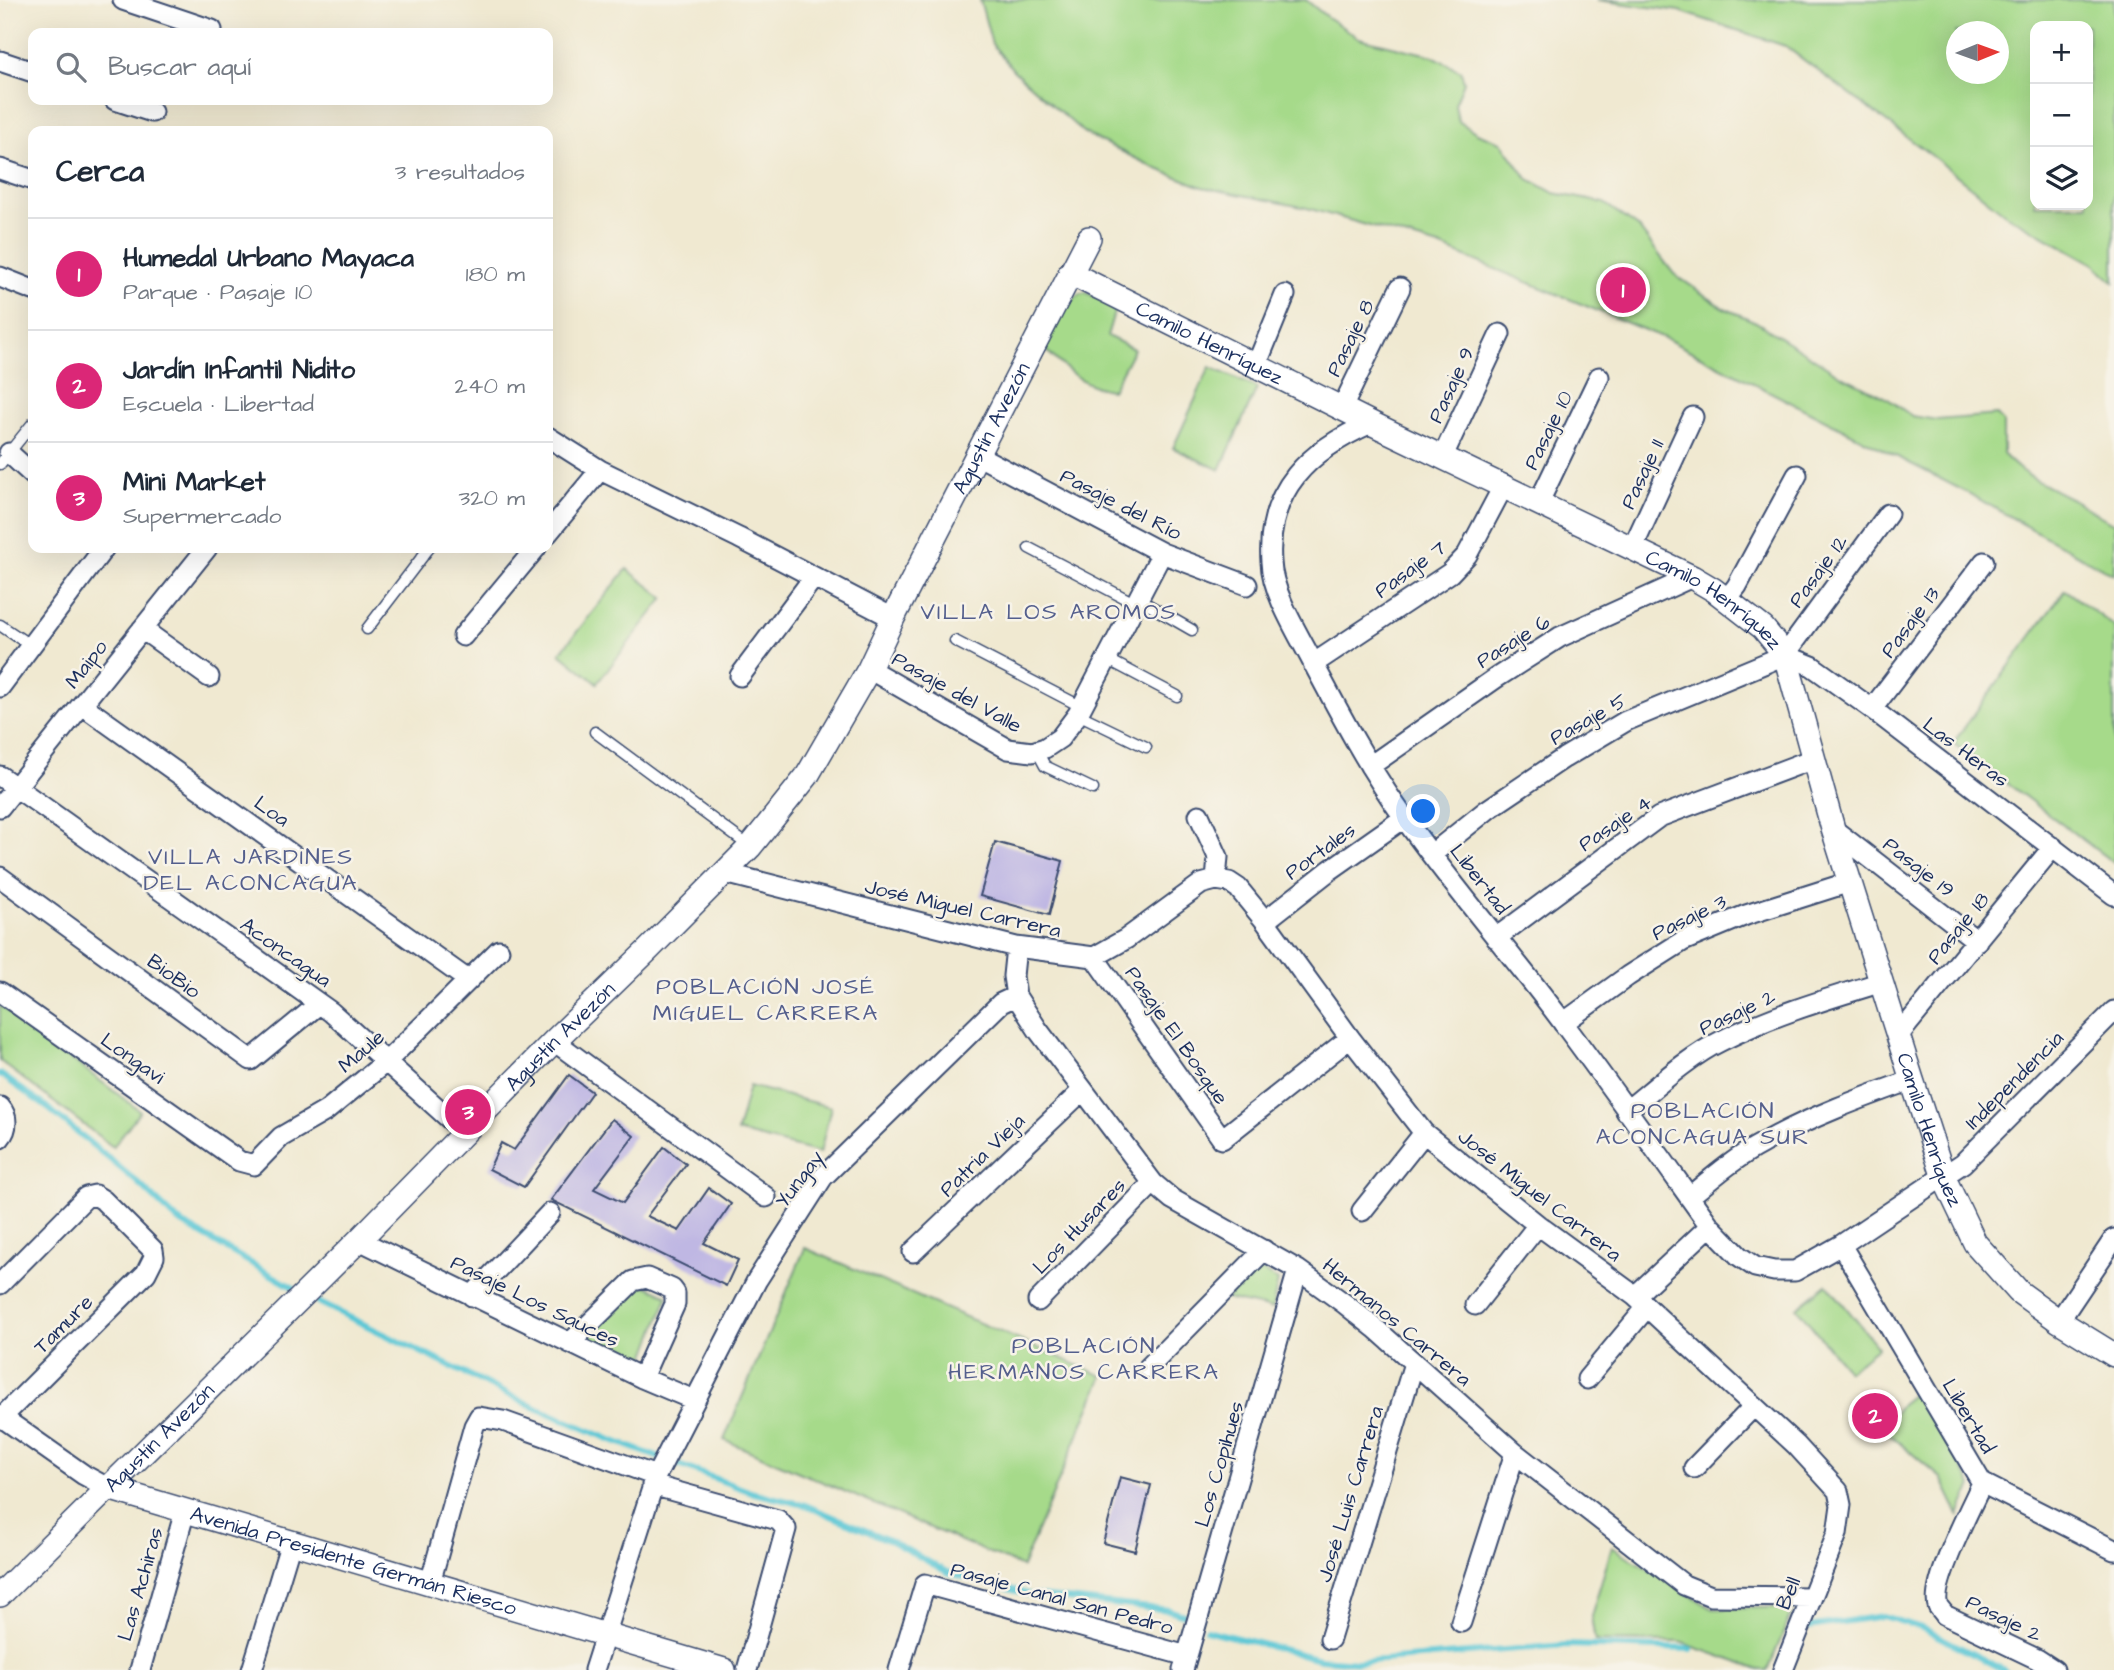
<!DOCTYPE html>
<html lang="es">
<head>
<meta charset="utf-8">
<style>
	body { margin:0; font-family:"Architects Daughter",sans-serif; background:#f6f6f7; color:#1f2937 }
	.controls { position:absolute; right:21px; top:21px; display:grid; overflow:hidden; border-radius:14px; box-shadow:0 7px 28px #0002 }
	.controls button { width:63px; height:63px; display:grid; place-items:center; padding:0; border:0; border-bottom:2px solid #e0e1e3; background:#fff; color:#1f2937; font:35px sans-serif }
	.compass { position:absolute; left:1946px; top:21px; width:63px; height:63px; border-radius:50%; background:#fff; box-shadow:0 7px 28px #0002; rotate:89deg }
	.you { position:absolute; left:1424px; top:812px; width:24px; height:24px; margin:-18px; border:5px solid #fff; border-radius:50%; background:#1a73e8; box-shadow:0 0 0 10px #1a73e833 }
	.badge { display:grid; place-items:center; width:46px; height:46px; border-radius:50%; background:#db2777; color:#fff; font-size:23px; font-weight:700 }
	.pin { position:absolute; translate:-50% -50%; border:4px solid #fff; box-shadow:0 2px 7px #0006 }
	.list { margin:0; padding:0; list-style:none }
	h2 { display:flex; justify-content:space-between; align-items:center; height:91px; margin:0; padding:0 28px; font-size:30px }
	h2 small { font-size:23px; font-weight:400; color:#747a83 }
	.list li { display:grid; grid-template-columns:46px 1fr auto; gap:21px; align-items:center; box-sizing:border-box; height:112px; padding:0 28px; border-top:2px solid #e0e1e3 }
	.list b { display:block; font-size:26px; white-space:nowrap }
	.list p { margin:0; font-size:23px; white-space:nowrap; color:#747a83 }
	.list em { font-size:23px; font-style:normal; color:#747a83 }
	.icon { flex:none; width:38px; height:38px; fill:none; stroke:currentColor; stroke-width:2; stroke-linecap:round; stroke-linejoin:round }
	.map { position:relative; flex:none; width:2114px; height:1670px; overflow:hidden }
	.search { position:absolute; background:#fff; box-shadow:0 7px 28px #0002; left:28px; top:28px; width:525px; height:77px; display:flex; align-items:center; gap:18px; box-sizing:border-box; padding:0 24px; border-radius:14px; color:#747a83; font-size:26px }
	.panel { position:absolute; background:#fff; box-shadow:0 7px 28px #0002; left:28px; top:126px; width:525px; height:427px; border-radius:14px }
	.map>svg:first-child { display:block }
</style>
</head>
<body>
<div class="map">
<svg width="2114" height="1670" viewBox="0 0 2114 1670">
	<rect width="100%" height="100%" fill="#f7f3e8"/>
	<filter id="ink" filterUnits="userSpaceOnUse"><feTurbulence type="fractalNoise" baseFrequency=".0143" numOctaves="2"/><feDisplacementMap in="SourceGraphic" scale="14" xChannelSelector="R" yChannelSelector="G"/><feConvolveMatrix kernelMatrix="1 2 1 2 8 2 1 2 1" color-interpolation-filters="sRGB"/></filter>
	<filter id="wash" filterUnits="userSpaceOnUse"><feTurbulence type="fractalNoise" baseFrequency=".00686" numOctaves="4" result="noise"/><feDisplacementMap in="SourceGraphic" scale="28" xChannelSelector="R" yChannelSelector="G"/><feGaussianBlur stdDeviation="1.57" result="paint"/><feColorMatrix in="noise" values="0 0 0 0 0 0 0 0 0 0 0 0 0 0 0 0 0 1.4 0 .05"/><feComposite in="paint" operator="in"/></filter>
	<g filter="url(#wash)">
		<rect width="100%" height="100%" fill="#f0e9d1"/>
		<path fill="#a6da8a" stroke="#608474" stroke-width="2" fill-rule="evenodd" d="M 980,0 L 1306,0 L 1327,17 L 1359,38 L 1433,56 L 1461,71 L 1464,82 L 1455,104 L 1458,121 L 1477,133 L 1501,142 L 1527,178 L 1554,193 L 1604,203 L 1638,227 L 1674,274 L 1722,307 L 1756,322 L 1840,375 L 1888,399 L 1912,416 L 1937,420 L 1997,415 L 2003,422 L 2003,454 C 2026,478 2044,484 2072,499 C 2086,507 2100,516 2114,524 L 2114,575 L 1966,492 L 1667,339 L 1439,246 L 1307,208 L 1202,187 L 1155,168 L 1084,133 L 1014,71 L 992,44 Z
			M 1597,0 L 2114,0 L 2114,282 L 2094,264 L 2005,214 L 1935,158 L 1785,46 L 1679,11 ZM 2035,26 L 2088,26 L 2088,205 L 2035,205 ZM 1956,32 L 1998,32 L 1998,74 L 1956,74 Z
			M 1085,292 L 1116,306 L 1107,336 L 1134,349 L 1112,390 C 1085,388 1064,368 1045,349 C 1053,333 1066,296 1085,292 Z
			M 1210,367 L 1257,388 L 1220,470 L 1173,448 Z
			M 627,569 L 664,598 L 597,683 L 560,653 Z
			M 2065,590 L 2114,626 L 2114,863 L 1953,743 Z
			M 0,1005 L 140,1111 L 113,1147 L 0,1061 Z
			M 749,1086 L 831,1107 L 820,1153 L 737,1132 Z
			M 805,1248 L 1103,1376 L 1022,1567 L 724,1440 Z
			M 1256,1267 L 1278,1281 L 1272,1309 L 1226,1299 Z
			M 641,1283 L 668,1296 L 642,1366 L 584,1339 Z
			M 1827,1284 L 1878,1347 L 1848,1371 L 1797,1308 Z
			M 1916,1392 L 1972,1485 L 1959,1515 L 1941,1478 L 1883,1429 L 1901,1404 Z
			M 1612,1547 L 1713,1609 L 1794,1607 L 1768,1670 L 1759,1670 L 1680,1642 L 1595,1641 L 1591,1616 Z"/>
		<g fill="none" stroke-linecap="round" stroke-linejoin="round">
			<path stroke="#5bc7d5" stroke-width="6" d="M 0,1074 L 48,1108 L 137,1182 L 178,1221 L 294,1288
				M 318,1302 L 534,1407 L 609,1439 L 754,1493 L 805,1505 L 891,1541 L 947,1572 L 1031,1595 L 1169,1610 L 1184,1615
				M 1808,1627 L 1883,1616 L 1922,1628 L 2004,1670
				M 1206,1630 L 1320,1659 L 1358,1662 L 1566,1645 L 1691,1649"/>
		</g>
		<g id="blocks">
			<path fill="#bfb7e3" d="M 995,842 L 1063,861 L 1049,915 L 980,896 Z
				M 569,1075 L 592,1092 L 524,1187 L 489,1169 L 501,1143 L 514,1150 Z
				M 612,1119 L 634,1136 L 594,1189 L 623,1203 L 664,1147 L 686,1164 L 647,1216 L 679,1231 L 709,1188 L 731,1204 L 704,1243 L 738,1260 L 726,1286 L 551,1200 Z
				M 1120,1477 L 1151,1485 L 1135,1551 L 1103,1543 Z"/>
		</g>
	</g>
	<g filter="url(#ink)">
		<use href="#blocks" fill-opacity="0" stroke="#3b4b6f" stroke-width="2"/>
		<g fill="none" stroke-linecap="round" stroke-linejoin="round">
			<g stroke="#3b4b6f" stroke-width="13">
				<path id="service" d="M 0,464 L 33,423
					M 1029,548 L 1136,604
					M 1138,599 L 1192,630
					M 0,625 L 31,646
					M 367,629 L 429,548
					M 955,641 L 1082,707
					M 1107,659 L 1177,696
					M 1078,714 L 1146,747
					M 595,732 L 749,846
					M 1037,751 L 1045,766 L 1093,789"/>
			</g>
			<g stroke="#3b4b6f" stroke-width="23">
				<path id="minor" d="M 123,0 L 212,30
					M 0,61 L 33,72
					M 115,100 L 152,112
					M 0,169 L 33,180
					M 0,277 L 33,290
					M 1256,366 L 1285,295
					M 1342,408 L 1400,288
					M 1371,423 C 1310,450 1266,489 1271,562 C 1272,592 1297,632 1311,659 C 1340,714 1369,769 1405,819 C 1455,890 1513,955 1564,1024 C 1614,1091 1662,1159 1710,1226 L 1739,1256 L 1755,1267 L 1774,1271 L 1795,1271 L 1841,1245 L 1963,1163 L 2114,1011
					M 548,437 L 600,470 L 739,538 L 893,618
					M 9,453 L 33,475
					M 977,455 L 1162,553 L 1247,585
					M 1443,456 L 1500,334
					M 1539,502 L 1599,377
					M 548,533 L 600,470
					M 1632,549 L 1693,417
					M 1727,599 L 1737,586 L 1797,475
					M 142,629 L 209,677
					M 463,636 L 536,548
					M 1785,655 L 1812,666 L 1872,709 L 2114,895
					M 1313,664 L 1450,573 L 1467,555 L 1504,485
					M 869,669 L 1008,749 L 1032,752 L 1045,748 L 1060,738 L 1078,714 L 1162,553
					M 740,676 L 814,577
					M 0,687 L 104,548
					M 82,705 L 468,980
					M 1872,709 L 1984,562
					M 1370,766 L 1496,678 L 1560,637 L 1692,577
					M 0,776 L 331,1012 L 465,1133
					M 0,807 L 207,548
					M 1199,815 L 1218,857 L 1216,880
					M 1833,829 L 1977,941
					M 1432,854 L 1487,810 L 1564,758 L 1626,721 L 1785,655 L 1888,514
					M 725,873 L 1016,947 L 1094,957 L 1126,939 L 1201,884 L 1216,880 L 1229,882 L 1238,888 L 1265,921 L 1350,1038 L 1424,1133 L 1538,1225 L 1635,1296 L 1796,1445 L 1838,1491 L 1841,1505 L 1837,1534 L 1783,1670
					M 0,877 L 251,1060 L 319,1004
					M 1265,921 L 1330,870 L 1404,818
					M 1496,938 L 1659,817 L 1813,759
					M 1016,947 L 1013,976 L 1016,996 L 1038,1030 L 1153,1183 L 1172,1199 L 1298,1270 L 1345,1304 L 1375,1328 L 1515,1453 L 1684,1585 L 1711,1596 L 1811,1597
					M 1094,957 L 1222,1139 L 1350,1038
					M 0,992 L 239,1161 L 254,1165 L 281,1137 L 326,1111 L 387,1061 L 499,950
					M 1563,1023 L 1628,976 L 1683,941 L 1746,915 L 1850,882
					M 1898,1036 L 2053,847
					M 554,1041 L 766,1197
					M 0,1107 C 8,1116 8,1129 0,1138
					M 1626,1111 C 1655,1088 1688,1057 1721,1041 C 1772,1015 1827,999 1882,982
					M 1689,1197 C 1712,1178 1736,1157 1763,1143 C 1810,1117 1861,1098 1912,1080
					M 1362,1211 L 1424,1133
					M 359,1240 L 642,1378 L 694,1400
					M 1841,1245 L 1982,1483 L 2114,1550
					M 913,1252 L 1082,1091
					M 0,1284 L 86,1197 L 95,1195 L 103,1200 L 153,1250 L 154,1257 L 146,1273 L 0,1419
					M 472,1296 L 550,1213
					M 1635,1296 L 1710,1226
					M 1038,1301 L 1153,1183
					M 1475,1305 L 1538,1225
					M 2059,1321 L 2114,1239
					M 570,1343 L 633,1281 L 647,1278 L 672,1289 L 675,1293 L 675,1304 L 642,1378
					M 1148,1368 L 1264,1250
					M 1587,1379 L 1647,1307
					M 0,1416 L 84,1475 L 108,1488
					M 1694,1468 L 1754,1406
					M 1982,1483 C 1972,1505 1930,1585 1938,1606 C 1940,1609 1943,1612 1945,1615 L 2037,1659 L 2054,1670
					M 652,1485 L 778,1520 L 786,1529 L 747,1670
					M 430,1583 L 474,1426 L 479,1417 L 503,1421 L 656,1476
					M 1461,1622 L 1515,1453
					M 1330,1639 L 1414,1363
					M 140,1670 L 185,1511
					M 252,1670 L 291,1542
					M 594,1670 L 656,1476 L 757,1280 L 823,1177 L 1001,1003 L 1016,996
					M 899,1670 L 925,1584 L 1187,1656
					M 1183,1670 L 1298,1270"/>
			</g>
			<g stroke="#3b4b6f" stroke-width="26">
				<g id="tertiary">
					<path id="s1" d="M 1070,273 L 1371,423 L 1692,577 L 1714,590 L 1763,628 L 1785,655 L 1833,829 L 1912,1080 L 1944,1178 L 1975,1243 L 2019,1292 L 2059,1321 L 2114,1355"/>
					<path id="s2" d="M 108,1488 L 724,1670"/>
					<path id="s3" d="M 0,1595 L 359,1240 L 554,1041 L 648,950 L 750,847 L 807,776 L 869,669 L 893,618 L 1089,238"/>
				</g>
			</g>
			<use href="#service" stroke="#fff" stroke-width="10"/>
			<use href="#minor" stroke="#fff" stroke-width="19"/>
			<use href="#tertiary" stroke="#fff" stroke-width="23"/>
		</g>
	</g>
	<g text-anchor="middle" stroke-width="5" stroke-linejoin="round" paint-order="stroke">
		<g font-size="21" fill="#1b2f5e" stroke="#f7f3e8">
			<text transform="translate(1350 338) rotate(-64)" y="7">Pasaje 8</text>
			<text dy="7" stroke="none"><textPath href="#s1" startOffset="156">Camilo Henríquez</textPath></text>
			<text transform="translate(1451 385) rotate(-65)" y="7">Pasaje 9</text>
			<text dy="7" stroke="none"><textPath href="#s3" startOffset="1544">Agustín Avezón</textPath></text>
			<text transform="translate(1548 430) rotate(-64)" y="7">Pasaje 10</text>
			<text transform="translate(1642 474) rotate(-65)" y="7">Pasaje 11</text>
			<text transform="translate(1121 504) rotate(27)" y="7">Pasaje del Río</text>
			<text transform="translate(1410 569) rotate(-36)" y="7">Pasaje 7</text>
			<text transform="translate(1818 571) rotate(-54)" y="7">Pasaje 12</text>
			<text dy="7" stroke="none"><textPath href="#s1" startOffset="723">Camilo Henríquez</textPath></text>
			<text transform="translate(1910 622) rotate(-53)" y="7">Pasaje 13</text>
			<text transform="translate(1513 641) rotate(-32)" y="7">Pasaje 6</text>
			<text transform="translate(86 664) rotate(-52)" y="7">Maipo</text>
			<text transform="translate(957 692) rotate(29)" y="7">Pasaje del Valle</text>
			<text transform="translate(1588 719) rotate(-29)" y="7">Pasaje 5</text>
			<text transform="translate(1966 752) rotate(37)" y="7">Las Heras</text>
			<text transform="translate(272 811) rotate(35)" y="7">Loa</text>
			<text transform="translate(1615 823) rotate(-34)" y="7">Pasaje 4</text>
			<text transform="translate(1320 851) rotate(-36)" y="7">Portales</text>
			<text transform="translate(1919 867) rotate(38)" y="7">Pasaje 19</text>
			<text transform="translate(1480 879) rotate(52)" y="7">Libertad</text>
			<text transform="translate(963 908) rotate(13)" y="7">José Miguel Carrera</text>
			<text transform="translate(1689 917) rotate(-26)" y="7">Pasaje 3</text>
			<text transform="translate(1958 928) rotate(-51)" y="7">Pasaje 18</text>
			<text transform="translate(286 952) rotate(35)" y="7">Aconcagua</text>
			<text transform="translate(174 976) rotate(36)" y="7">BioBio</text>
			<text transform="translate(1737 1012) rotate(-25)" y="7">Pasaje 2</text>
			<text transform="translate(1177 1035) rotate(55)" y="7">Pasaje El Bosque</text>
			<text dy="7" stroke="none"><textPath href="#s3" startOffset="791">Agustín Avezón</textPath></text>
			<text transform="translate(361 1051) rotate(-41)" y="7">Maule</text>
			<text transform="translate(133 1058) rotate(35)" y="7">Longavi</text>
			<text transform="translate(2014 1080) rotate(-45)" y="7">Independencia</text>
			<text dy="7" stroke="none"><textPath href="#s1" startOffset="1311">Camilo Henríquez</textPath></text>
			<text transform="translate(982 1155) rotate(-44)" y="7">Patria Vieja</text>
			<text transform="translate(799 1179) rotate(-53)" y="7">Yungay</text>
			<text transform="translate(1540 1195) rotate(38)" y="7">José Miguel Carrera</text>
			<text transform="translate(1079 1226) rotate(-46)" y="7">Los Husares</text>
			<text transform="translate(535 1301) rotate(26)" y="7">Pasaje Los Sauces</text>
			<text transform="translate(1397 1322) rotate(40)" y="7">Hermanos Carrera</text>
			<text transform="translate(63 1324) rotate(-45)" y="7">Tamure</text>
			<text transform="translate(1969 1416) rotate(59)" y="7">Libertad</text>
			<text dy="7" stroke="none"><textPath href="#s3" startOffset="224">Agustín Avezón</textPath></text>
			<text transform="translate(1219 1464) rotate(-74)" y="7">Los Copihues</text>
			<text transform="translate(1350 1494) rotate(-73)" y="7">José Luis Carrera</text>
			<text dy="7" stroke="none"><textPath href="#s2" startOffset="256">Avenida Presidente Germán Riesco</textPath></text>
			<text transform="translate(140 1584) rotate(-74)" y="7">Las Achiras</text>
			<text transform="translate(1788 1593) rotate(-68)" y="7">Bell</text>
			<text transform="translate(1062 1598) rotate(15)" y="7">Pasaje Canal San Pedro</text>
			<text transform="translate(2004 1618) rotate(26)" y="7">Pasaje 2</text>
		</g>
		<g font-size="23" letter-spacing="2" fill="#545f8d" stroke="#f7f3e8">
			<text x="1049" y="619">VILLA LOS AROMOS</text>
			<text x="251" y="864">VILLA JARDINES<tspan x="251" dy="26">DEL ACONCAGUA</tspan></text>
			<text x="766" y="994">POBLACIÓN JOSÉ<tspan x="766" dy="26">MIGUEL CARRERA</tspan></text>
			<text x="1703" y="1118">POBLACIÓN<tspan x="1703" dy="26">ACONCAGUA SUR</tspan></text>
			<text x="1084" y="1353">POBLACIÓN<tspan x="1084" dy="26">HERMANOS CARRERA</tspan></text>
		</g>
	</g>
</svg>
<div class="controls">
<button>+</button>
<button>−</button>
<button><svg class="icon" aria-label="layers" viewBox="0 0 24 24"><path d="M12 4l9 5-9 5-9-5zM3 14l9 5 9-5"/></svg></button>
</div>
<svg class="compass" viewBox="-18 -18 36 36"><path d="M0-13l5 13h-10z" fill="#e53935"/><path d="M0 13l5-13h-10z" fill="#747a83"/></svg>
<div class="you"></div>
<div class="pin badge" style="left:1623px;top:290px">1</div>
<div class="pin badge" style="left:1875px;top:1416px">2</div>
<div class="pin badge" style="left:468px;top:1112px">3</div>
<div class="search"><svg class="icon" aria-label="search" viewBox="0 0 24 24"><circle cx="10" cy="10" r="6"/><path d="M15 15l6 6"/></svg>Buscar aquí</div>
<section class="panel">
<h2>Cerca<small>3 resultados</small></h2>
<ul class="list">
<li><span class="badge">1</span><div><b>Humedal Urbano Mayaca</b><p>Parque · Pasaje 10</p></div><em>180 m</em></li>
<li><span class="badge">2</span><div><b>Jardín Infantil Nidito</b><p>Escuela · Libertad</p></div><em>240 m</em></li>
<li><span class="badge">3</span><div><b>Mini Market</b><p>Supermercado</p></div><em>320 m</em></li>
</ul>
</section>
</div>
</body>
</html>
